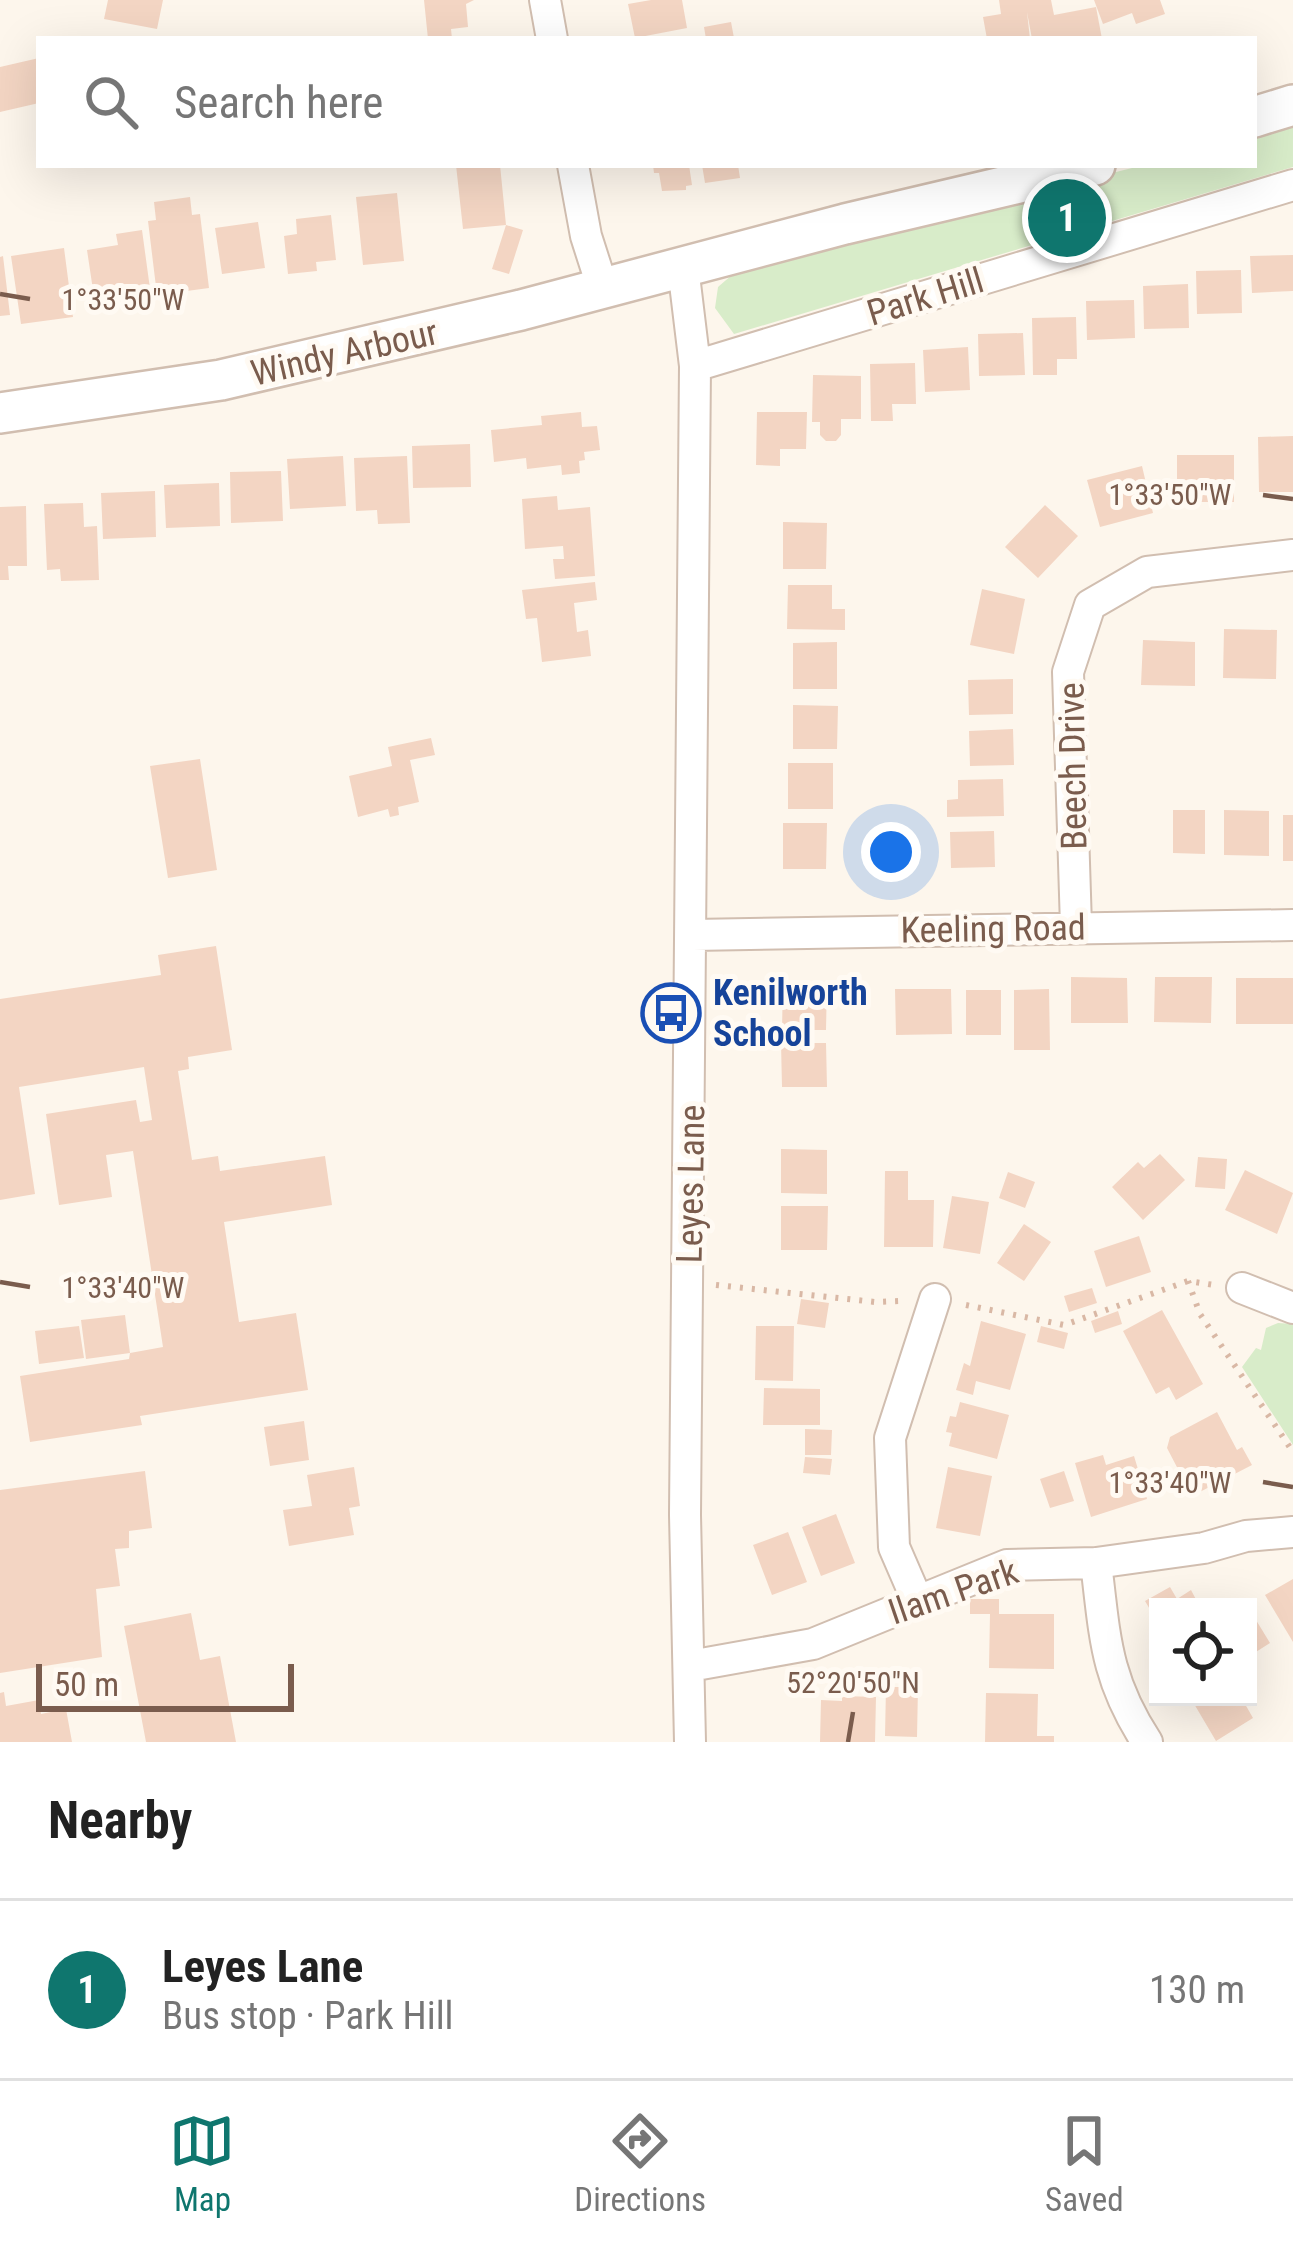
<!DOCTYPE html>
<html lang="en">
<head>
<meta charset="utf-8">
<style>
	body { margin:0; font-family:"Roboto Condensed",sans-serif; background:#f6f6f6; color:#222 }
	.controls { position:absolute; right:36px; bottom:36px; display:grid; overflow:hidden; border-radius:0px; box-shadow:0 12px 48px #0002 }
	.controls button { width:108px; height:108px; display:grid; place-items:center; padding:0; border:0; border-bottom:3px solid #e0e0e0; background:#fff; color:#222; font:60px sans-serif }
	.scale { position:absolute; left:36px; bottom:30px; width:258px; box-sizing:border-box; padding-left:12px; border:6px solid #7a5c4d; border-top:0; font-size:33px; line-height:42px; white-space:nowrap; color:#7a5c4d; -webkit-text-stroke:9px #fffaf3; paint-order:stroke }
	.you { position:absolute; left:891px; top:852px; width:42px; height:42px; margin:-30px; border:9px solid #fff; border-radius:50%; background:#1a73e8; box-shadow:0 0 0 18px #1a73e833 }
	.badge { display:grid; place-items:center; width:78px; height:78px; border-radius:50%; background:#0f766e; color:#fff; font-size:39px; font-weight:700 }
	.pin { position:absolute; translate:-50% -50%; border:6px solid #fff; box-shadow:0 3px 12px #0006 }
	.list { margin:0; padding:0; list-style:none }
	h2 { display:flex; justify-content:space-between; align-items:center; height:156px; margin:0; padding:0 48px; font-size:51px }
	h2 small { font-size:39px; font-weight:400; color:#767676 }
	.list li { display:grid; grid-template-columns:78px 1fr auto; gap:36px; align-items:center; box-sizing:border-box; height:180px; padding:0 48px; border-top:3px solid #e0e0e0 }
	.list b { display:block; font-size:45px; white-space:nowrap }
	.list p { margin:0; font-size:39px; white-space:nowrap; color:#767676 }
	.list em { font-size:39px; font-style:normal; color:#767676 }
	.icon { flex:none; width:66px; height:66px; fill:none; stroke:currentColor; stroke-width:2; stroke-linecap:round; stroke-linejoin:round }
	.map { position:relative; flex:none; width:1293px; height:1742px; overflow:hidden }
	.search { position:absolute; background:#fff; box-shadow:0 12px 48px #0002; left:36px; right:36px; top:36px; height:132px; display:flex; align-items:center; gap:30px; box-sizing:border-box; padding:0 42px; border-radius:0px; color:#767676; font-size:45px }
	.sheet { height:336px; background:#fff }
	nav { display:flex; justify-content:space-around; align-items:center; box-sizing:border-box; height:168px; border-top:3px solid #e0e0e0; background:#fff; font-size:33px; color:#767676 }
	nav a { display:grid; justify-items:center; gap:6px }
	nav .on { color:#0f766e }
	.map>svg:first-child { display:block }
</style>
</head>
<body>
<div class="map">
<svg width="1293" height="1742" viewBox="0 0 1293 1742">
	<rect width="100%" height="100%" fill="#fdf6ec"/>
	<path fill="#d8ecc9" d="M 1293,120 L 1293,167 L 734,334 L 715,308 L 718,287 L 733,274 L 879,231 L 1144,165 L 1254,165 L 1254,132 Z
		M 1278,1323 L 1293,1324 L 1293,1445 L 1242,1367 L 1256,1348 L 1261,1350 L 1266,1328 Z"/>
	<path fill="#f3d5c3" d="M 108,0 L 163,0 L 157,29 L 104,19 Z
		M 424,0 L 474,0 L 466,4 L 468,27 L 451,29 L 452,39 L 428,39 Z
		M 651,0 L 682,0 L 687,28 L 635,38 L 628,4 Z
		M 999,0 L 1051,0 L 1054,15 L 1096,7 L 1102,39 L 1032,39 L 1027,12 L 1030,39 L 987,39 L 983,17 L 1001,14 Z
		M 1094,0 L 1160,0 L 1165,14 L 1136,24 L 1132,13 L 1103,24 Z
		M 731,22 L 734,38 L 706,39 L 704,27 Z
		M 39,58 L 39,103 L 0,112 L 0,67 Z
		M 456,165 L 500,165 L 506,225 L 463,229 Z
		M 653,165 L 689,165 L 692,185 L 686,186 L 686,190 L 662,191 L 659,173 L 654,173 Z
		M 702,165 L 738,165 L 740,178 L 705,183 Z
		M 397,193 L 404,261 L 363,265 L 356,197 Z
		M 190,197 L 192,215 L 200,214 L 209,288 L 157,295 L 148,221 L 156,220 L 154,202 Z
		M 331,215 L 336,260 L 316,262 L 317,271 L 288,274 L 284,236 L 297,234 L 296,219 Z
		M 258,222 L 265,268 L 222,274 L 215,228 Z
		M 506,225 L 523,230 L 509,274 L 492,269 Z
		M 142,230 L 151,296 L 125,300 L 123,286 L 93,290 L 87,250 L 118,245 L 116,234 Z
		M 64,248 L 73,317 L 21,324 L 11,256 Z
		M 1293,255 L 1293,291 L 1252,293 L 1250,256 Z
		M 3,256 L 10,315 L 0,316 L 0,257 Z
		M 1241,270 L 1242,313 L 1197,314 L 1196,271 Z
		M 1188,284 L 1189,328 L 1144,329 L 1143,286 Z
		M 1134,300 L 1135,338 L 1087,340 L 1086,301 Z
		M 1076,317 L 1077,359 L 1057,359 L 1057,375 L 1033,375 L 1032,318 Z
		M 1023,333 L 1025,375 L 979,376 L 978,334 Z
		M 968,347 L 970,390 L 925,392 L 923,350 Z
		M 915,363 L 916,404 L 892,404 L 893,421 L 871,421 L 870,364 Z
		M 813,375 L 861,376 L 861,419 L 841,419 L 841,435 L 836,441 L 826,441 L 820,435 L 820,422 L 812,422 Z
		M 581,412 L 582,427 L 597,426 L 600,450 L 584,452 L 585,460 L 579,461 L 580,473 L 562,475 L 561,465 L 527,469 L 526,458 L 494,462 L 491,430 L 542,425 L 541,416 Z
		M 757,412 L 807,412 L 806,449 L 780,449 L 780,466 L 756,465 Z
		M 1293,436 L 1293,492 L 1259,492 L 1258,437 Z
		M 470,444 L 471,487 L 413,488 L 412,446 Z
		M 1177,455 L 1234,455 L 1234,502 L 1177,502 Z
		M 343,456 L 346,506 L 290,509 L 287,459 Z
		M 407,456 L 410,523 L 378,524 L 377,510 L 356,511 L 354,458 Z
		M 1142,466 L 1153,513 L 1100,527 L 1087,480 Z
		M 281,471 L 283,521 L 231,523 L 230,472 Z
		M 219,483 L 220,526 L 166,528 L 164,485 Z
		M 155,491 L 156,537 L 103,539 L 101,493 Z
		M 557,496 L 558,510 L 590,507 L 595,576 L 555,579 L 553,559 L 564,559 L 563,546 L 525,549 L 522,499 Z
		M 83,503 L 84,527 L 97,526 L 99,580 L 61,581 L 60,569 L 47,570 L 44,504 Z
		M 1045,505 L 1078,536 L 1038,578 L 1005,547 Z
		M 26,506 L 27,566 L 8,566 L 9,580 L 0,580 L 0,507 Z
		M 783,522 L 827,523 L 826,569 L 783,569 Z
		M 595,582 L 597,600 L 574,603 L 577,632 L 588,630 L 591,656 L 542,662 L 537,618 L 526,619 L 522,590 Z
		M 788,585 L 832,585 L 832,609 L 845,609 L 845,630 L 787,629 Z
		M 982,589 L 1025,599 L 1014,654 L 970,645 Z
		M 1224,629 L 1277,630 L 1276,679 L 1223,678 Z
		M 1143,640 L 1195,642 L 1195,686 L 1141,685 Z
		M 837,642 L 837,689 L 793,689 L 793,643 Z
		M 1013,679 L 1013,714 L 969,715 L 968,680 Z
		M 793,705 L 838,706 L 837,749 L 793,749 Z
		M 1013,729 L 1014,765 L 970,766 L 969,731 Z
		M 431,738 L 435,755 L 410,760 L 419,802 L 398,807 L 399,815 L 390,817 L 388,809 L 358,817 L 349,776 L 392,766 L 388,747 Z
		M 200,759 L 217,870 L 168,878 L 150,766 Z
		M 788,763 L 833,763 L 833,809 L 788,809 Z
		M 1003,779 L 1004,816 L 947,817 L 947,800 L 958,799 L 958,780 Z
		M 1173,810 L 1205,810 L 1205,854 L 1173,853 Z
		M 1224,810 L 1269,811 L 1269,856 L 1224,855 Z
		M 1283,815 L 1293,815 L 1293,861 L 1283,861 Z
		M 783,823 L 827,823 L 826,869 L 783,869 Z
		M 994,831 L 995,867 L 951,868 L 950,832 Z
		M 216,946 L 232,1050 L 188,1057 L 189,1069 L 178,1071 L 192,1160 L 218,1156 L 220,1171 L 325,1156 L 332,1205 L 224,1222 L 239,1322 L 296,1313 L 308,1390 L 140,1416 L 142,1425 L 30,1442 L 20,1376 L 129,1359 L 130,1353 L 163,1347 L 133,1151 L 106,1155 L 112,1197 L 59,1205 L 46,1114 L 136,1100 L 140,1122 L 152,1120 L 144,1067 L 19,1087 L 35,1194 L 0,1200 L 0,999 L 161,975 L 158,955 Z
		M 1071,977 L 1127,978 L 1128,1023 L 1071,1023 Z
		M 1155,977 L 1212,977 L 1211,1023 L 1154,1022 Z
		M 1236,978 L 1293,978 L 1293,1024 L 1236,1024 Z
		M 783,981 L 827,982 L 826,1030 L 782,1030 Z
		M 895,989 L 951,989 L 952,1034 L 896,1035 Z
		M 1049,989 L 1050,1050 L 1014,1050 L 1014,990 Z
		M 966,990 L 1001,990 L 1001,1035 L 966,1035 Z
		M 781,1043 L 826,1043 L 827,1087 L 782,1087 Z
		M 781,1149 L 827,1150 L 827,1194 L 781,1193 Z
		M 1160,1154 L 1185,1180 L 1143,1220 L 1112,1187 L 1138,1162 L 1144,1168 Z
		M 1198,1157 L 1227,1159 L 1225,1189 L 1195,1187 Z
		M 1245,1170 L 1293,1193 L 1277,1234 L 1225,1210 Z
		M 885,1171 L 908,1171 L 908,1200 L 934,1200 L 933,1247 L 884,1247 Z
		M 1008,1172 L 1035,1182 L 1025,1208 L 999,1198 Z
		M 952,1196 L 989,1202 L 980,1254 L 943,1248 Z
		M 781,1206 L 828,1206 L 827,1250 L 781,1250 Z
		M 1024,1224 L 1051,1242 L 1024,1281 L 997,1263 Z
		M 1139,1236 L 1151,1272 L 1106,1287 L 1094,1251 Z
		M 1092,1288 L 1097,1303 L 1069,1312 L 1064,1296 Z
		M 801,1299 L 829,1303 L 825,1328 L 797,1324 Z
		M 1162,1310 L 1203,1384 L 1176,1400 L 1169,1387 L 1156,1394 L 1123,1331 Z
		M 1118,1311 L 1122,1324 L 1095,1333 L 1091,1321 Z
		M 125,1315 L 130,1353 L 86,1359 L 81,1320 Z
		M 981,1321 L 1026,1334 L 1010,1390 L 976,1381 L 973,1395 L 956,1390 L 964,1363 L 970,1366 Z
		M 79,1326 L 84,1358 L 39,1364 L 35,1331 Z
		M 756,1326 L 794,1326 L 793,1381 L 755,1380 Z
		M 1041,1326 L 1068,1333 L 1064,1349 L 1037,1342 Z
		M 764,1388 L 820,1389 L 820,1425 L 763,1425 Z
		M 960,1402 L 1009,1415 L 997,1459 L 949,1446 L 952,1433 L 946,1432 L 950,1416 L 956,1417 Z
		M 1217,1412 L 1237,1450 L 1242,1447 L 1252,1465 L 1192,1496 L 1167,1448 L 1170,1437 Z
		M 304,1421 L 309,1460 L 270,1466 L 264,1427 Z
		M 805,1429 L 832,1430 L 831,1455 L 805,1455 Z
		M 1103,1455 L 1106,1465 L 1134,1456 L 1147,1499 L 1091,1517 L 1075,1463 Z
		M 805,1457 L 832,1459 L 830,1475 L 803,1473 Z
		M 354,1467 L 360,1506 L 349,1508 L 354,1535 L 289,1546 L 283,1510 L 312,1506 L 307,1475 Z
		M 948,1467 L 992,1476 L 980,1536 L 936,1528 Z
		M 145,1471 L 152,1528 L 129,1531 L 129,1548 L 115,1549 L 120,1586 L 96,1589 L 102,1657 L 0,1673 L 0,1490 Z
		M 1064,1471 L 1074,1501 L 1050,1508 L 1040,1479 Z
		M 836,1514 L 855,1563 L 821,1576 L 802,1527 Z
		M 788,1532 L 807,1582 L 772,1595 L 753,1545 Z
		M 1293,1579 L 1293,1642 L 1265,1595 Z
		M 1170,1587 L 1177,1599 L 1191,1590 L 1200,1607 L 1158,1607 L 1158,1623 L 1145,1601 Z
		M 970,1599 L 999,1599 L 999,1614 L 1054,1614 L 1054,1669 L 989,1668 L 990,1614 L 970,1614 Z
		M 191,1613 L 200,1660 L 220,1656 L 236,1742 L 146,1742 L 124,1626 Z
		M 1256,1620 L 1270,1643 L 1248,1657 L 1248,1625 Z
		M 886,1687 L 918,1687 L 917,1737 L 885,1736 Z
		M 4,1692 L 6,1706 L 39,1700 L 41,1714 L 66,1709 L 72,1742 L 0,1742 L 0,1693 Z
		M 986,1693 L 1038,1694 L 1037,1736 L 1054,1736 L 1054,1742 L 985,1742 Z
		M 842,1696 L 876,1697 L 875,1742 L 820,1742 L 821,1700 L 842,1701 Z
		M 1190,1697 L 1241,1697 L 1253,1718 L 1216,1741 Z"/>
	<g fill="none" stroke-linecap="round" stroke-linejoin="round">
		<g stroke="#d1beb0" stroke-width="34">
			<path id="minor" d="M 545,0 L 552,39
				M 573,165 L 586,236 L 602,286
				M 683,267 L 695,366 L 685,1515 L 690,1742
				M 695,366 L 1293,185
				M 1076,926 L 1068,672 L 1090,605 L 1147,572 L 1293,555
				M 693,935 L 1293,925
				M 1242,1288 L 1293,1308
				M 1096,1563 C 1105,1636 1105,1678 1147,1742
				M 917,1600 L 894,1547 L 890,1438 L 935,1299
				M 690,1666 L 813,1644 L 1007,1565 L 1096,1563 L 1204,1548 L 1246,1536 L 1293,1532"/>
		</g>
		<g stroke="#d1beb0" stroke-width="44">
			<path id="tertiary" d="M 1254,117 L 1293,105
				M 0,413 L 221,380 L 521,310 L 845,224 L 1095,165"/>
		</g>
		<path stroke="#d9b8a5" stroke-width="6" stroke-dasharray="3 9" stroke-linecap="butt" d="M 1188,1281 L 1200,1314 L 1293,1452
			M 716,1285 L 875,1302 L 900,1301
			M 966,1305 L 1064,1325 L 1188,1281 L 1214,1285"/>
		<use href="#minor" stroke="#fff" stroke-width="30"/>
		<use href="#tertiary" stroke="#fff" stroke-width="39"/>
	</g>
	<path fill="none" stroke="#7a5c4d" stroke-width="4.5" d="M 0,294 L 30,299M 1263,495 L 1293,499M 0,1282 L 30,1287M 1263,1482 L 1293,1487M 848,1742 L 853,1712"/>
	<defs>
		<g id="bus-ring" transform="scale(3)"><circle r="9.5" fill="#fffaf3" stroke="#1a4fb4" stroke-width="1.5"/><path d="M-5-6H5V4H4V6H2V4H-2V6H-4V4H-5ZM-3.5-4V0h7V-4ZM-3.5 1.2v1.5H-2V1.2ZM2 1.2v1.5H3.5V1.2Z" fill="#1a4fb4"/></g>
	</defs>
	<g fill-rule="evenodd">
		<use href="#bus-ring" x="671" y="1013"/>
	</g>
	<g text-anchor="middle" stroke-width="10" stroke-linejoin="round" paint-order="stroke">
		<g font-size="36" fill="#7a5c4d" stroke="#fffaf3">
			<text transform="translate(925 296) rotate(-17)" y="13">Park Hill</text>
			<text transform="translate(344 352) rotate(-13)" y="13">Windy Arbour</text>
			<text transform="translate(1072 766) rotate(-91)" y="13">Beech Drive</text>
			<text transform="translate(993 928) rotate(-1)" y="13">Keeling Road</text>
			<text transform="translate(690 1184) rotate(-89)" y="13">Leyes Lane</text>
			<text transform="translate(953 1591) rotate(-19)" y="13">Ilam Park</text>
		</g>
		<g font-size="36" font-weight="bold" fill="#164399" stroke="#fffaf3" text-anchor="start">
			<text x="713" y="1005">Kenilworth<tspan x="713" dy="41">School</tspan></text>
		</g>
	</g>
	<g font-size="30" text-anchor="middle" fill="#7a5c4d" stroke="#fffaf3" stroke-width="10" stroke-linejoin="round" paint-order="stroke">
		<text x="123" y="310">1°33'50"W</text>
		<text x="1170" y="505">1°33'50"W</text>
		<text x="123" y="1298">1°33'40"W</text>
		<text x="1170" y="1493">1°33'40"W</text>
		<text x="853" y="1693">52°20'50"N</text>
	</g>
</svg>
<div class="controls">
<button><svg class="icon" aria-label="locate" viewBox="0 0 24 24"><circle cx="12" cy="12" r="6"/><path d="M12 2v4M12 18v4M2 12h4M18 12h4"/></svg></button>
</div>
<div class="scale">50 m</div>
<div class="you"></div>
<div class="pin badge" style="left:1067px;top:218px">1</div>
<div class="search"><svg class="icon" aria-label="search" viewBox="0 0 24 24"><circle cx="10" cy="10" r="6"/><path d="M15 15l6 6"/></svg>Search here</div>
</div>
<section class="sheet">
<h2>Nearby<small></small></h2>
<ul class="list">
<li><span class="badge">1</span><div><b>Leyes Lane</b><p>Bus stop · Park Hill</p></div><em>130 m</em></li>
</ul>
</section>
<nav>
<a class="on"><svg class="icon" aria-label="map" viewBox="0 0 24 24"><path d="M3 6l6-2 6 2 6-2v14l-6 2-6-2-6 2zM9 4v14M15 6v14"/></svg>Map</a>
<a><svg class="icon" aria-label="directions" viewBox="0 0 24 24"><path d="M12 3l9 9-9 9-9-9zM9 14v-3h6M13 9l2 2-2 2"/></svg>Directions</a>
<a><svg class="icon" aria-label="saved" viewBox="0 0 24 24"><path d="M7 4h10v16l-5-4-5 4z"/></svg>Saved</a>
</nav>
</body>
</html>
